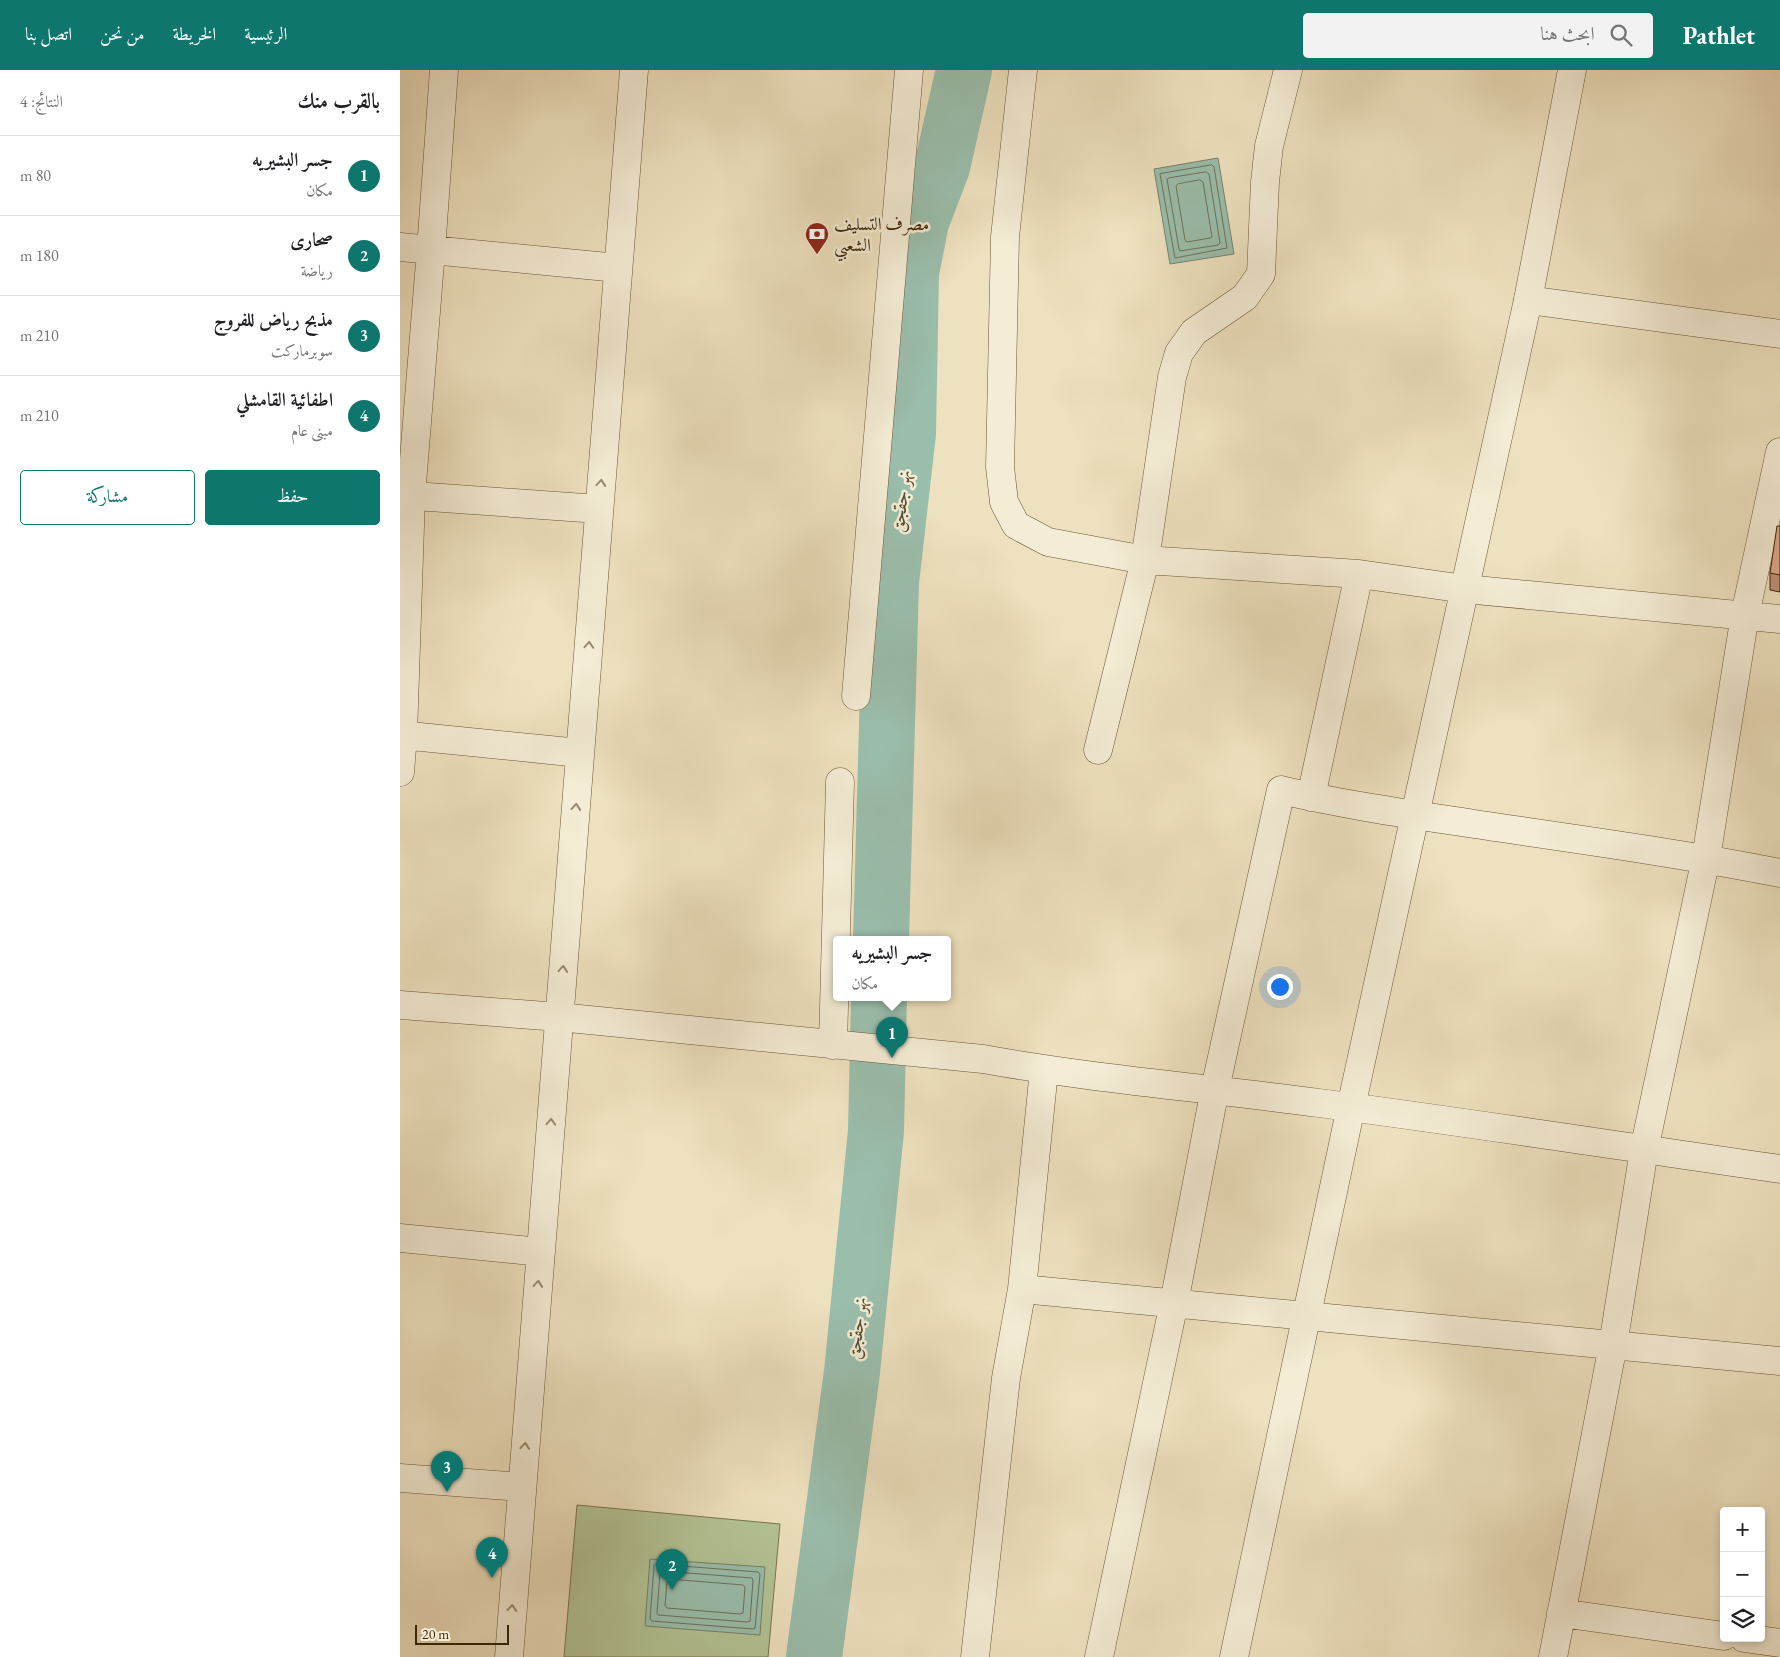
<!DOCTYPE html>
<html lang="ar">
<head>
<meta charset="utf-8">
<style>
	body { margin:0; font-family:"EB Garamond",Amiri,serif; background:#f2f2f2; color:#202124; direction:rtl }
	.controls { position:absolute; right:15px; bottom:15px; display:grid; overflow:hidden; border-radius:5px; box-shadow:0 2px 8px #0003 }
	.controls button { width:45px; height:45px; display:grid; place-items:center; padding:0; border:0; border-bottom:1px solid #e0e0e0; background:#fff; color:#202124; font:25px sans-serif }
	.scale { position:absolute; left:15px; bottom:12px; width:94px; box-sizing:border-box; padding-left:5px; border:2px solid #3e2706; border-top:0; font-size:14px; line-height:18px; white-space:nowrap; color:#3e2706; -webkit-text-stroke:4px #f4ecd5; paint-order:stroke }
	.you { position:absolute; left:879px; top:916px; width:18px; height:18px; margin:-12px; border:4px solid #fff; border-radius:50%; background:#1a73e8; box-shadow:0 0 0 8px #1a73e833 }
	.badge { display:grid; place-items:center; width:32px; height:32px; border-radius:50%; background:#0f766e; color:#fff; font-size:16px; font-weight:700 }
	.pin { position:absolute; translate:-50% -41px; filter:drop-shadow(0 1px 2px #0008) }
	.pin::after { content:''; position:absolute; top:26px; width:18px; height:15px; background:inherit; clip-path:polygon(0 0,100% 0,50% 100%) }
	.popup { position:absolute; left:433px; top:866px; width:118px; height:65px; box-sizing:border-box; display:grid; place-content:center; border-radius:5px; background:#fff; filter:drop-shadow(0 1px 4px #0005); font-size:16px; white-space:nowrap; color:#757577 }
	.popup b { font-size:19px; color:#202124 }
	.popup::after { content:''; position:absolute; left:50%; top:100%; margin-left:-10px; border:10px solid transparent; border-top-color:#fff }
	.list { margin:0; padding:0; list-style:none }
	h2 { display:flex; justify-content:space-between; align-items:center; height:65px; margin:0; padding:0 20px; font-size:21px }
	h2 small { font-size:16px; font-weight:400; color:#757577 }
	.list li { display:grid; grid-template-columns:32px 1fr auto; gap:15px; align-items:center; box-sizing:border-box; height:80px; padding:0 20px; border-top:1px solid #e0e0e0 }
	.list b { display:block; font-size:19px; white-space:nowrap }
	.list p { margin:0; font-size:16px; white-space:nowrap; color:#757577 }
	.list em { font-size:16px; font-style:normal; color:#757577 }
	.actions { display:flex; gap:10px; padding:15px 20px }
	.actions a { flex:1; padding:11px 0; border:1px solid #0f766e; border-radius:5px; text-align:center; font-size:18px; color:#0f766e }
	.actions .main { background:#0f766e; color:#fff }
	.icon { flex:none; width:28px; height:28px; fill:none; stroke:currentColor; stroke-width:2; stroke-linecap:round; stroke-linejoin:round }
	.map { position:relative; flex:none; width:1380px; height:1587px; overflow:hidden; direction:ltr }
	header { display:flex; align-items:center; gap:30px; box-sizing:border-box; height:70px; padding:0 25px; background:#0f766e; color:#fff }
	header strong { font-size:24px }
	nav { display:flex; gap:28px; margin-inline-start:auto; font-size:18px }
	.search { width:350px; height:45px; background:#f2f2f2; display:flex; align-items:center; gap:12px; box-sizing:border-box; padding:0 18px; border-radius:5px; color:#757577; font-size:19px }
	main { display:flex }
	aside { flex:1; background:#fff }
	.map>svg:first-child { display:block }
</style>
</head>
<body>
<header>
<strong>Pathlet</strong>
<div class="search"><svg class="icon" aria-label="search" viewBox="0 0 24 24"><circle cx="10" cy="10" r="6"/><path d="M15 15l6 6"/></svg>ابحث هنا</div>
<nav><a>الرئيسية</a><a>الخريطة</a><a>من نحن</a><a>اتصل بنا</a></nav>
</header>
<main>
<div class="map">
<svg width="1380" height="1587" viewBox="0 0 1380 1587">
	<rect width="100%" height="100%" fill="#eee1bf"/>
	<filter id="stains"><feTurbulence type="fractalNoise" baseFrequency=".004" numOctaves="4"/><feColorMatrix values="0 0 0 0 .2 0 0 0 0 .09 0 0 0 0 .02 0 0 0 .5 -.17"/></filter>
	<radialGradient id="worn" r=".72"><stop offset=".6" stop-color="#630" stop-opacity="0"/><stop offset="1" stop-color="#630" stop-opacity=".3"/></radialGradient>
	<path fill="#b4c496" stroke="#79764e" d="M 177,1435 L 380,1454 L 368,1587 L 164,1587 Z"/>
	<path fill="#9abeac" stroke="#75826a" d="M 818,88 L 834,184 L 770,194 L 754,99 Z
		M 250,1489 L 365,1497 L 360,1565 L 245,1556 Z"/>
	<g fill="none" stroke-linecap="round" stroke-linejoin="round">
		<path stroke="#6c7259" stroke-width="1" d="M 812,95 L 814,97 L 827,178 L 775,188 L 760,104 Z
			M 806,102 L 809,104 L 820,173 L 818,175 L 780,181 L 779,179 L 767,109 L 769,108 Z
			M 800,110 L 803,112 L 812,167 L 810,168 L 787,172 L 785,170 L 776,116 L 778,114 Z
			M 256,1494 L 358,1502 L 360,1504 L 355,1558 L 353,1559 L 252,1551 L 250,1549 L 254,1496 Z
			M 262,1501 L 352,1508 L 353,1510 L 350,1551 L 347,1552 L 258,1545 L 257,1543 L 260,1503 Z
			M 269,1509 L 343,1515 L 345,1517 L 343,1543 L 340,1544 L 267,1538 L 265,1536 L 267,1511 Z"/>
		<path stroke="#9abeac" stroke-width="56" d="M 481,869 L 491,512 L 508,363 L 511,203 L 521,152 L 542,97 L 564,0
			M 414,1587 L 452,1302 L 476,1061 L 479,927"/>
		<g stroke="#6a5634" stroke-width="29">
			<path id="minor" d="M 623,0 L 605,167 L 600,397 L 604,432 L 616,455 L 648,472 L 745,490 L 959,504 L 1065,519 L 1380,549
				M 0,177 L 218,198
				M 1128,230 L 1380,264
				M 0,425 L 199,439
				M 456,626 L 509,0
				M 0,665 L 180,683
				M 698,680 L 745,490 L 772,307 L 779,283 L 794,262 L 845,227 L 861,204 L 865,112 L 869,76 L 888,0
				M 0,702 L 3,665 L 11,426 L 31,180 L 44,0
				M 911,727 L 959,504
				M 0,935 L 159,947 L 583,989 C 694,1009 807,1018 919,1033 C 1073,1053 1226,1077 1380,1099
				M 433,975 L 440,712
				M 0,1168 L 141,1182
				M 622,1219 L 1380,1291
				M 0,1408 L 122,1417
				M 1161,1543 L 1324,1566
				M 1344,1568 L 1380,1573
				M 109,1587 L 234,0
				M 575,1587 L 606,1308 L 622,1219 L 644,1000
				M 699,1587 L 774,1233 L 815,1019 L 881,720 C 944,735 1009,744 1074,754 C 1176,769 1279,783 1380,803
				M 1153,1587 L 1213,1275 L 1244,1080 L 1306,788 L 1345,545 L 1380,382"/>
		</g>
		<g stroke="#6a5634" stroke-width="29">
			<path id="tertiary" d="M 834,1587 L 951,1037 L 1128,230 L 1172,0"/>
		</g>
		<use href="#minor" stroke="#f4ecd5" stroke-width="28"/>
		<use href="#tertiary" stroke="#f4ecd5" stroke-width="28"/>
	</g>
	<path fill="#be9077" stroke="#3e2706" d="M 1380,456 L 1380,522 L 1370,520 L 1370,503 Z"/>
	<path fill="#dda88a" stroke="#3e2706" d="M 1377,456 L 1380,456 L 1380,505 L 1370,503 Z"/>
	<defs><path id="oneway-chevron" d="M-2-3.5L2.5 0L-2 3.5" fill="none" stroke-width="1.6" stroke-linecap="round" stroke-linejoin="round" transform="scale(1.25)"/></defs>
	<g stroke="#998a6e">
		<use href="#oneway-chevron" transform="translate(201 413) rotate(-85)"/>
		<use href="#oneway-chevron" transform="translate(189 575) rotate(-86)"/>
		<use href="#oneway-chevron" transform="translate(176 737) rotate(-85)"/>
		<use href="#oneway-chevron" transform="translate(163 899) rotate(-85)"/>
		<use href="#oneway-chevron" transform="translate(151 1052) rotate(-86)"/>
		<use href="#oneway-chevron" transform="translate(138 1214) rotate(-85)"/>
		<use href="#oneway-chevron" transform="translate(125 1376) rotate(-85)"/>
		<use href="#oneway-chevron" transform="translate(112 1538) rotate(-85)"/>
	</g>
	<defs>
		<g id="bank-pin" transform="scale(1.25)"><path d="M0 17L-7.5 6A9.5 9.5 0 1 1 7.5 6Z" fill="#8f2418" stroke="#f4ecd5"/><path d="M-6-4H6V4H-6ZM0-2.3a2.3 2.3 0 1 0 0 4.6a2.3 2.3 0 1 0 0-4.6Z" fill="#fff"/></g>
	</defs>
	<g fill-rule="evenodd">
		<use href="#bank-pin" x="417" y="164"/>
	</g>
	<g text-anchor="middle" stroke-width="5" stroke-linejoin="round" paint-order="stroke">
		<g font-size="18" fill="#3e2706" stroke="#f4ecd5" text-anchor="start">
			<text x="434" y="160">مصرف التسليف<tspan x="434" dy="21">الشعبي</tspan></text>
		</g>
		<g font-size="19" font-style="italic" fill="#554d30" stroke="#f4ecd5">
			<text transform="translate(500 431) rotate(-84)" y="7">نهر جقجق</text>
			<text transform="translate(456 1258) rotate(-84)" y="7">نهر جقجق</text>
		</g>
	</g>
	<rect width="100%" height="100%" filter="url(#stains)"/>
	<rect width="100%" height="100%" fill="url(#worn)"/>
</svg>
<div class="controls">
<button>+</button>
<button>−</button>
<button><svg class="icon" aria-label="layers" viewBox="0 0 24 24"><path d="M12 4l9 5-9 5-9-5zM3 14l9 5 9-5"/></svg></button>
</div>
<div class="scale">20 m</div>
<div class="you"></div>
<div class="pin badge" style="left:492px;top:988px">1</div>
<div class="popup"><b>جسر البشيريه</b>مكان</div>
<div class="pin badge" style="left:272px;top:1520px">2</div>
<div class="pin badge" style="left:47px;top:1422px">3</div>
<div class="pin badge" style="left:92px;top:1508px">4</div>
</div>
<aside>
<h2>بالقرب منك<small>النتائج: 4</small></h2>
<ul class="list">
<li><span class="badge">1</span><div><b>جسر البشيريه</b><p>مكان</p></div><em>80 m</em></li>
<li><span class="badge">2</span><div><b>صحارى</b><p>رياضة</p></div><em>180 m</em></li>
<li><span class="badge">3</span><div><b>مذبح رياض للفروج</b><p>سوبرماركت</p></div><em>210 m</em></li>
<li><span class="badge">4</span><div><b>اطفائية القامشلي</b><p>مبنى عام</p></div><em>210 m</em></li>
</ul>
<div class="actions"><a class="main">حفظ</a><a>مشاركة</a></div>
</aside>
</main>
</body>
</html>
